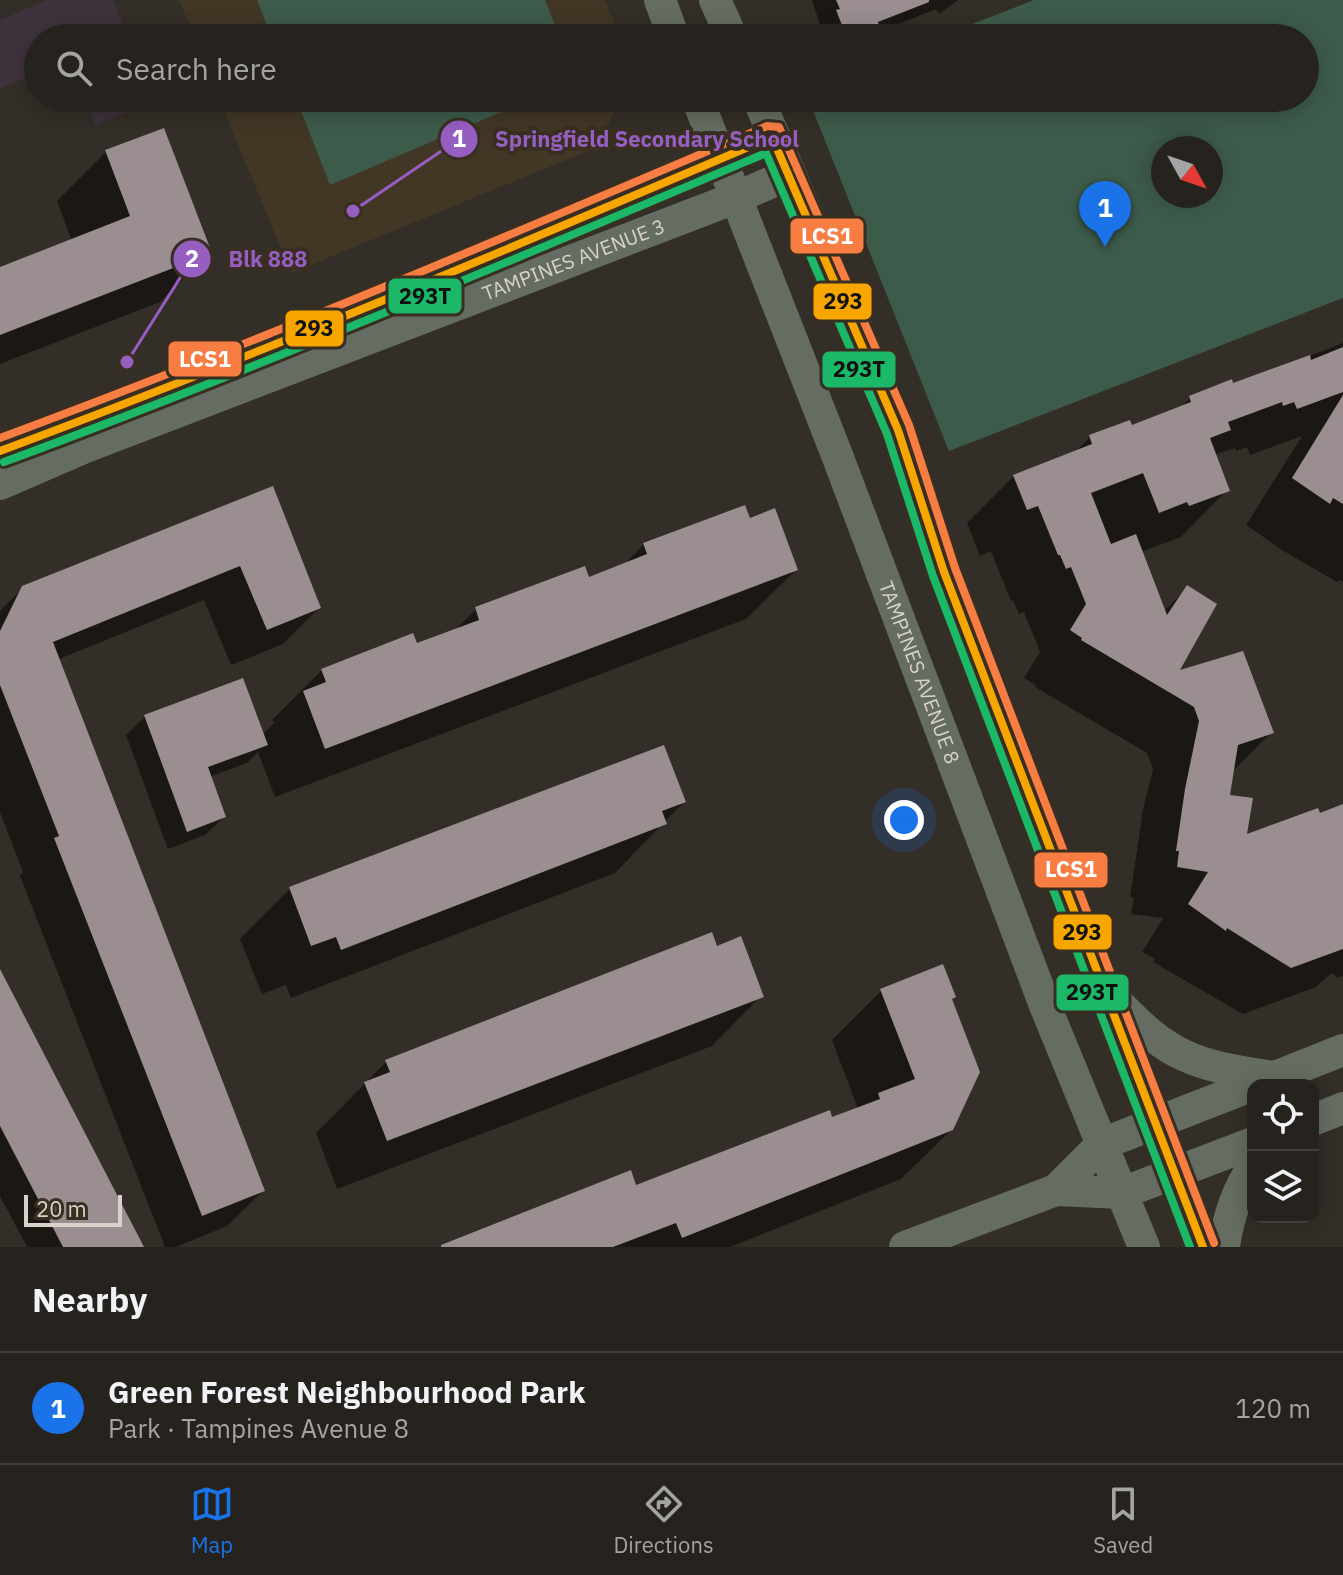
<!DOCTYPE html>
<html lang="en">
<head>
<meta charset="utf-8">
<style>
	body { margin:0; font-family:"IBM Plex Sans",sans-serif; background:#322f2a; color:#f1f3f6 }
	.controls { position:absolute; right:24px; bottom:24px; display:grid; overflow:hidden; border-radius:16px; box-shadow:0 4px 20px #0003 }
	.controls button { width:72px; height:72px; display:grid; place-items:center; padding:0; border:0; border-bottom:2px solid #423f3b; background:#26221d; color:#f1f3f6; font:40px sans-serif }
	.compass { position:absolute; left:1151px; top:136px; width:72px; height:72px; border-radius:50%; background:#26221d; box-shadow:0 4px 20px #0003; rotate:130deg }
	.scale { position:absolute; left:24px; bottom:20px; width:98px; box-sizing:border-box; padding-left:8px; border:4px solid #d8d2ca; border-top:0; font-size:22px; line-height:28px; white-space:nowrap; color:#d8d2ca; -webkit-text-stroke:6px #382f22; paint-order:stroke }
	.you { position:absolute; left:904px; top:820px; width:28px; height:28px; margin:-20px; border:6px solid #fff; border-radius:50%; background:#1a73e8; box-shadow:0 0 0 12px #1a73e833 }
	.badge { display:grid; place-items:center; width:52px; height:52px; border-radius:50%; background:#1a73e8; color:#fff; font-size:26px; font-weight:700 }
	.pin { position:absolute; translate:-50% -66px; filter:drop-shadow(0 2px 4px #0008) }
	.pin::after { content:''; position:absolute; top:42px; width:28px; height:24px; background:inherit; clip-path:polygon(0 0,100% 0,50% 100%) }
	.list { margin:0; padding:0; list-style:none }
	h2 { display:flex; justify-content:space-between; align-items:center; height:104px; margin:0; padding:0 32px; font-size:34px }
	h2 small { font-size:26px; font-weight:400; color:#a4a4a4 }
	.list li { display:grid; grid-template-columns:52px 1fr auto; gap:24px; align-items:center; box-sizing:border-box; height:112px; padding:0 32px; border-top:2px solid #423f3b }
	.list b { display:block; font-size:30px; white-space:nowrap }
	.list p { margin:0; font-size:26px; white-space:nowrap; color:#a4a4a4 }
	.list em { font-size:26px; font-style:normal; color:#a4a4a4 }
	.icon { flex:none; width:44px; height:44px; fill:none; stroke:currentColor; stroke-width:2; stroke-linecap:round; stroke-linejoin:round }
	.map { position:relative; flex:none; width:1343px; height:1247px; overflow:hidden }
	.search { position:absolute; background:#26221d; box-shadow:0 4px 20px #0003; left:24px; right:24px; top:24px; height:88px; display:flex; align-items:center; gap:20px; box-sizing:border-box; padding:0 28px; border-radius:44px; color:#a4a4a4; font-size:30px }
	.sheet { height:216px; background:#26221d }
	nav { display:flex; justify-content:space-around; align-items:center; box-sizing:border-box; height:112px; border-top:2px solid #423f3b; background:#26221d; font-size:22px; color:#a4a4a4 }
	nav a { display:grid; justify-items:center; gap:4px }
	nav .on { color:#1a73e8 }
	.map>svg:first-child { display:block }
</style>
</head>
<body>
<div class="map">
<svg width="1343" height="1247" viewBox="0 0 1343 1247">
	<rect width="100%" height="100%" fill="#332e27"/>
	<path fill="#3e323d" d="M 47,0 L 113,0 L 126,34 L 117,38 L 38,38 L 38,73 L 0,88 L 0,20 Z
		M 85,98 L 149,98 L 151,103 L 95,125 Z"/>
	<path fill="#423725" d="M 179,0 L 605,0 L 620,38 L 195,38 Z
		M 219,98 L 624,98 L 593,149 L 291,273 Z"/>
	<path fill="#3d5b4a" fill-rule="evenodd" d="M 257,0 L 545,0 L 560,38 L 272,38 Z
		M 1034,0 L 1343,0 L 1343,298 L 949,451 L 808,98 L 1305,98 L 1305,38 L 936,38 ZM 1163,148 L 1211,148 L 1211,196 L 1163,196 Z
		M 296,98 L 534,98 L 330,185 Z"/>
	<path fill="#0007" d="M 812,0 L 958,0 L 939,14 L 936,9 L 865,38 L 820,38 L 818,31 L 821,28 Z
		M 106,152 L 209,253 L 160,302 L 0,364 L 0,269 L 72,241 L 57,201 Z
		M 1343,343 L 1343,582 L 1339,580 L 1337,582 L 1282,550 L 1246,525 L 1302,436 L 1250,455 L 1247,447 L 1236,451 L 1235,448 L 1214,455 L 1227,490 L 1181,537 L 1141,552 L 1164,611 L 1187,588 L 1176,674 L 1272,732 L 1232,772 L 1228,797 L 1244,837 L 1343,807 L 1343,976 L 1336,978 L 1333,973 L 1329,975 L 1316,987 L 1243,1014 L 1153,962 L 1155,959 L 1142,952 L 1163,918 L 1131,914 L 1134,898 L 1130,897 L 1143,809 L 1153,769 L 1147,753 L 1035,687 L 1036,685 L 1024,678 L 1040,652 L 1024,612 L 1019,614 L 1013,600 L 1011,601 L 991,551 L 980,556 L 967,523 L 1014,476 L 1074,453 L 1090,437 L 1131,427 L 1179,409 L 1190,398 L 1232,386 Z
		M 272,489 L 319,608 L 283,644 L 231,665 L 204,600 L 57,660 L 263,1191 L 227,1226 L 176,1247 L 165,1247 L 20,876 L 23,872 L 0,812 L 0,611 L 23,588 Z
		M 749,521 L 796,570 L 746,619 L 275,797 L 258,752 L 247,763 L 209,777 L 224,817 L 205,835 L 168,849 L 126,735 L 145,717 L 262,735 L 274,723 L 272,720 L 322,670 L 416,646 L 453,632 L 476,609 L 588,579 L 623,566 L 644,544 Z
		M 663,748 L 684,802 L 615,873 L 291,998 L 286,985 L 262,994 L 240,939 L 290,889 Z
		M 0,973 L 140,1247 L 27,1247 L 0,1196 Z
		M 881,991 L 950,1000 L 952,1129 L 901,1179 L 730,1247 L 440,1247 L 630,1173 L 635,1187 L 858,1109 L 832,1040 Z
		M 761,996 L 712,1046 L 337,1189 L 316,1133 L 386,1062 Z"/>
	<path fill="#9a8e91" d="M 836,0 L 929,0 L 929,2 L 878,22 L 879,26 L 847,38 L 836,10 L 840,9 Z
		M 164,128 L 212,253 L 0,335 L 0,267 L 130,216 L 105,150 Z
		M 1343,347 L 1343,392 L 1297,409 L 1294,402 L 1283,406 L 1282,402 L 1228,422 L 1231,430 L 1210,438 L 1230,491 L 1189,506 L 1187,502 L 1159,513 L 1143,473 L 1091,493 L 1111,544 L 1136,534 L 1167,615 L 1187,585 L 1217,604 L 1180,670 L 1243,651 L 1274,733 L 1238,745 L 1230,795 L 1253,798 L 1247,834 L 1318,808 L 1320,813 L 1343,804 L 1343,949 L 1291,968 L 1227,928 L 1226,931 L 1188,904 L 1208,872 L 1177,867 L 1179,851 L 1176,851 L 1185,789 L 1199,721 L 1194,707 L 1081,640 L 1082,638 L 1070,630 L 1086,604 L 1071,567 L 1066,569 L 1060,555 L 1058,555 L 1038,506 L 1027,510 L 1013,475 L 1092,444 L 1089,435 L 1130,420 L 1132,425 L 1191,402 L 1189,396 L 1232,379 L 1233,383 L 1310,355 L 1311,360 Z
		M 1343,395 L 1343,504 L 1333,498 L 1330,504 L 1292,478 Z
		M 273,486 L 321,608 L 267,630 L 240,566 L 53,642 L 265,1191 L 202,1216 L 54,838 L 59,836 L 0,685 L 0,631 L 22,586 Z
		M 745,505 L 750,518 L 775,508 L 798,570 L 325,749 L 303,691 L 326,682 L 321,669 L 413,633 L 417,643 L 479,620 L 475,607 L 585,566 L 589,577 L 647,554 L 643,543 Z
		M 243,678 L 268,745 L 208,767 L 226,817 L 187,832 L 144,715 Z
		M 664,745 L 686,802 L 662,811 L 667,824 L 341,950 L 336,937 L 311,946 L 289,887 Z
		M 712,932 L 717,946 L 741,936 L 764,997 L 387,1141 L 364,1082 L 390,1072 L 385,1060 Z
		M 943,964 L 956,997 L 952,999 L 980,1072 L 953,1130 L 682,1238 L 676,1223 L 613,1247 L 441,1247 L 441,1245 L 631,1170 L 636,1185 L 830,1110 L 832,1117 L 880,1099 L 878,1093 L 915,1079 L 880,989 Z
		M 0,969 L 144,1247 L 63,1247 L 0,1126 Z"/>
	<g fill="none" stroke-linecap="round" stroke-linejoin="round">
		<g stroke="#656d62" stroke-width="32">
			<path d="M 660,0 L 674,38"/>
			<path d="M 715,0 L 732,38"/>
			<path id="s1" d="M 697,98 L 837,455 L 1046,1008 L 1144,1247"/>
			<path d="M 758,98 L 898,430 L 944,572 L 1203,1247"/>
			<path d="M 0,451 L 140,399 L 414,289 L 772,137"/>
			<path id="s2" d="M 0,484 L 83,448 L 735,198 L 788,175"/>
			<path d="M 1112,997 C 1169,1058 1193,1065 1274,1077"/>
			<path d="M 1257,1084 L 1343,1050"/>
			<path d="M 1313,1120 L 1343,1108"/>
			<path d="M 1056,1190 L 1102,1144 L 1253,1085"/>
			<path d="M 905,1247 L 1056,1190 L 1122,1193 L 1253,1143"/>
			<path d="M 1224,1247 C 1228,1217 1236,1192 1253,1167"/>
		</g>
		<g stroke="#382f22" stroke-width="14">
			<path id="bus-1" d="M 0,451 C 261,354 516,246 772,137 L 898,430 L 944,572 L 1203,1247"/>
		</g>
		<g stroke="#382f22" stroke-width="14">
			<path id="bus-2" d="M 4,462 C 261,367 513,260 766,153 L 887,434 L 933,576 L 1190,1247"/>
		</g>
		<g stroke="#382f22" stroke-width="14">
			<path id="bus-3" d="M 0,438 C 259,342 513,234 767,126 L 779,127 L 909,425 L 955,568 L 1214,1243"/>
		</g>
		<use href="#bus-1" stroke="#f7a600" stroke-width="8"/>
		<use href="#bus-2" stroke="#1ab867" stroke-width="8"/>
		<use href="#bus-3" stroke="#f77d43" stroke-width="8"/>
	</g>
	<g text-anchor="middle" stroke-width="8" stroke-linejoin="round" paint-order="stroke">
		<g font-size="20" fill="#d8d2ca" stroke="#382f22">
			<text dy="7" stroke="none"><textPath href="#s2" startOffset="616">TAMPINES AVENUE 3</textPath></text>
			<text dy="7" stroke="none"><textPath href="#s1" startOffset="616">TAMPINES AVENUE 8</textPath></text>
		</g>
	</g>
	<path fill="none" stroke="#975ec2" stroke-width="3" d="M353 211L459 139M127 362L192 259"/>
	<g fill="#975ec2" stroke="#382f22" stroke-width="3">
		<circle cx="353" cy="211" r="8"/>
		<circle cx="127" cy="362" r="8"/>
		<circle cx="459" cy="139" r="20"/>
		<circle cx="192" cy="259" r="20"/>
	</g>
	<g font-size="24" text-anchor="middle" font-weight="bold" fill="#fff">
		<text x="459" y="147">1</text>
		<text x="192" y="267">2</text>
	</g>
	<g font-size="22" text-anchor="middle" font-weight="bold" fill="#975ec2" stroke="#382f22" stroke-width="8" stroke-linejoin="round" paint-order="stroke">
		<text x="647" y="147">Springfield Secondary School</text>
		<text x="268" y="267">Blk 888</text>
	</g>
	<g stroke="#382f22" stroke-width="3">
		<rect x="789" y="217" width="76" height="38" rx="8" fill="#f77d43"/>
		<rect x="387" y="277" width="76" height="38" rx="8" fill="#1ab867"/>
		<rect x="812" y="282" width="61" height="39" rx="8" fill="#f7a600"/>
		<rect x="284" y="309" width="61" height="39" rx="8" fill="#f7a600"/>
		<rect x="167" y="340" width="76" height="38" rx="8" fill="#f77d43"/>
		<rect x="821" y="350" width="76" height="39" rx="8" fill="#1ab867"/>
		<rect x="1033" y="851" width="76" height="38" rx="8" fill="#f77d43"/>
		<rect x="1052" y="913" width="61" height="38" rx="8" fill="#f7a600"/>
		<rect x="1055" y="973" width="75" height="39" rx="8" fill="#1ab867"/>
	</g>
	<g font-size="22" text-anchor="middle" font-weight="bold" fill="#fff">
		<text x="827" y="244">LCS1</text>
		<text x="205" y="367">LCS1</text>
		<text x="1071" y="877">LCS1</text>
	</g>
	<g font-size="22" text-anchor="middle" font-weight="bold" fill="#111">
		<text x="425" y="304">293T</text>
		<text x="843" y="309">293</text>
		<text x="314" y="336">293</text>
		<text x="859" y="377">293T</text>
		<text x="1082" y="940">293</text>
		<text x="1092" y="1000">293T</text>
	</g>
</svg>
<div class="controls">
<button><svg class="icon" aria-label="locate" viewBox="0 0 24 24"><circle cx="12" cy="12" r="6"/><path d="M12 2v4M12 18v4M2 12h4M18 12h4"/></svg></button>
<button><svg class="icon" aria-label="layers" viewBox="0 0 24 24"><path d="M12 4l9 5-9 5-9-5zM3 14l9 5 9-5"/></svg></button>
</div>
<svg class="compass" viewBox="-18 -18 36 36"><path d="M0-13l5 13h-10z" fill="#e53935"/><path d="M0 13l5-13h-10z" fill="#a4a4a4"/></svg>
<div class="scale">20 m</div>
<div class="you"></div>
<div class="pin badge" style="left:1105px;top:247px">1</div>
<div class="search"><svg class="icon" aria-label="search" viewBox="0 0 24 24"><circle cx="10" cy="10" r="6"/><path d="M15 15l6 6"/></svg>Search here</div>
</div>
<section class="sheet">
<h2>Nearby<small></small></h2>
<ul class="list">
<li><span class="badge">1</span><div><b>Green Forest Neighbourhood Park</b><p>Park · Tampines Avenue 8</p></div><em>120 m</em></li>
</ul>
</section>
<nav>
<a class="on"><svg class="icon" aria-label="map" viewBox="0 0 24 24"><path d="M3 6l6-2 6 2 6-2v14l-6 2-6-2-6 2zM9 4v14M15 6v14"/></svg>Map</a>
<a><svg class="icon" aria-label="directions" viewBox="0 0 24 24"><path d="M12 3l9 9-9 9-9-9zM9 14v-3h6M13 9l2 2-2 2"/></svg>Directions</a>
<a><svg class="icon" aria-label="saved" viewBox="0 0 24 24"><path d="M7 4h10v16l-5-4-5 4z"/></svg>Saved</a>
</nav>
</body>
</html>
